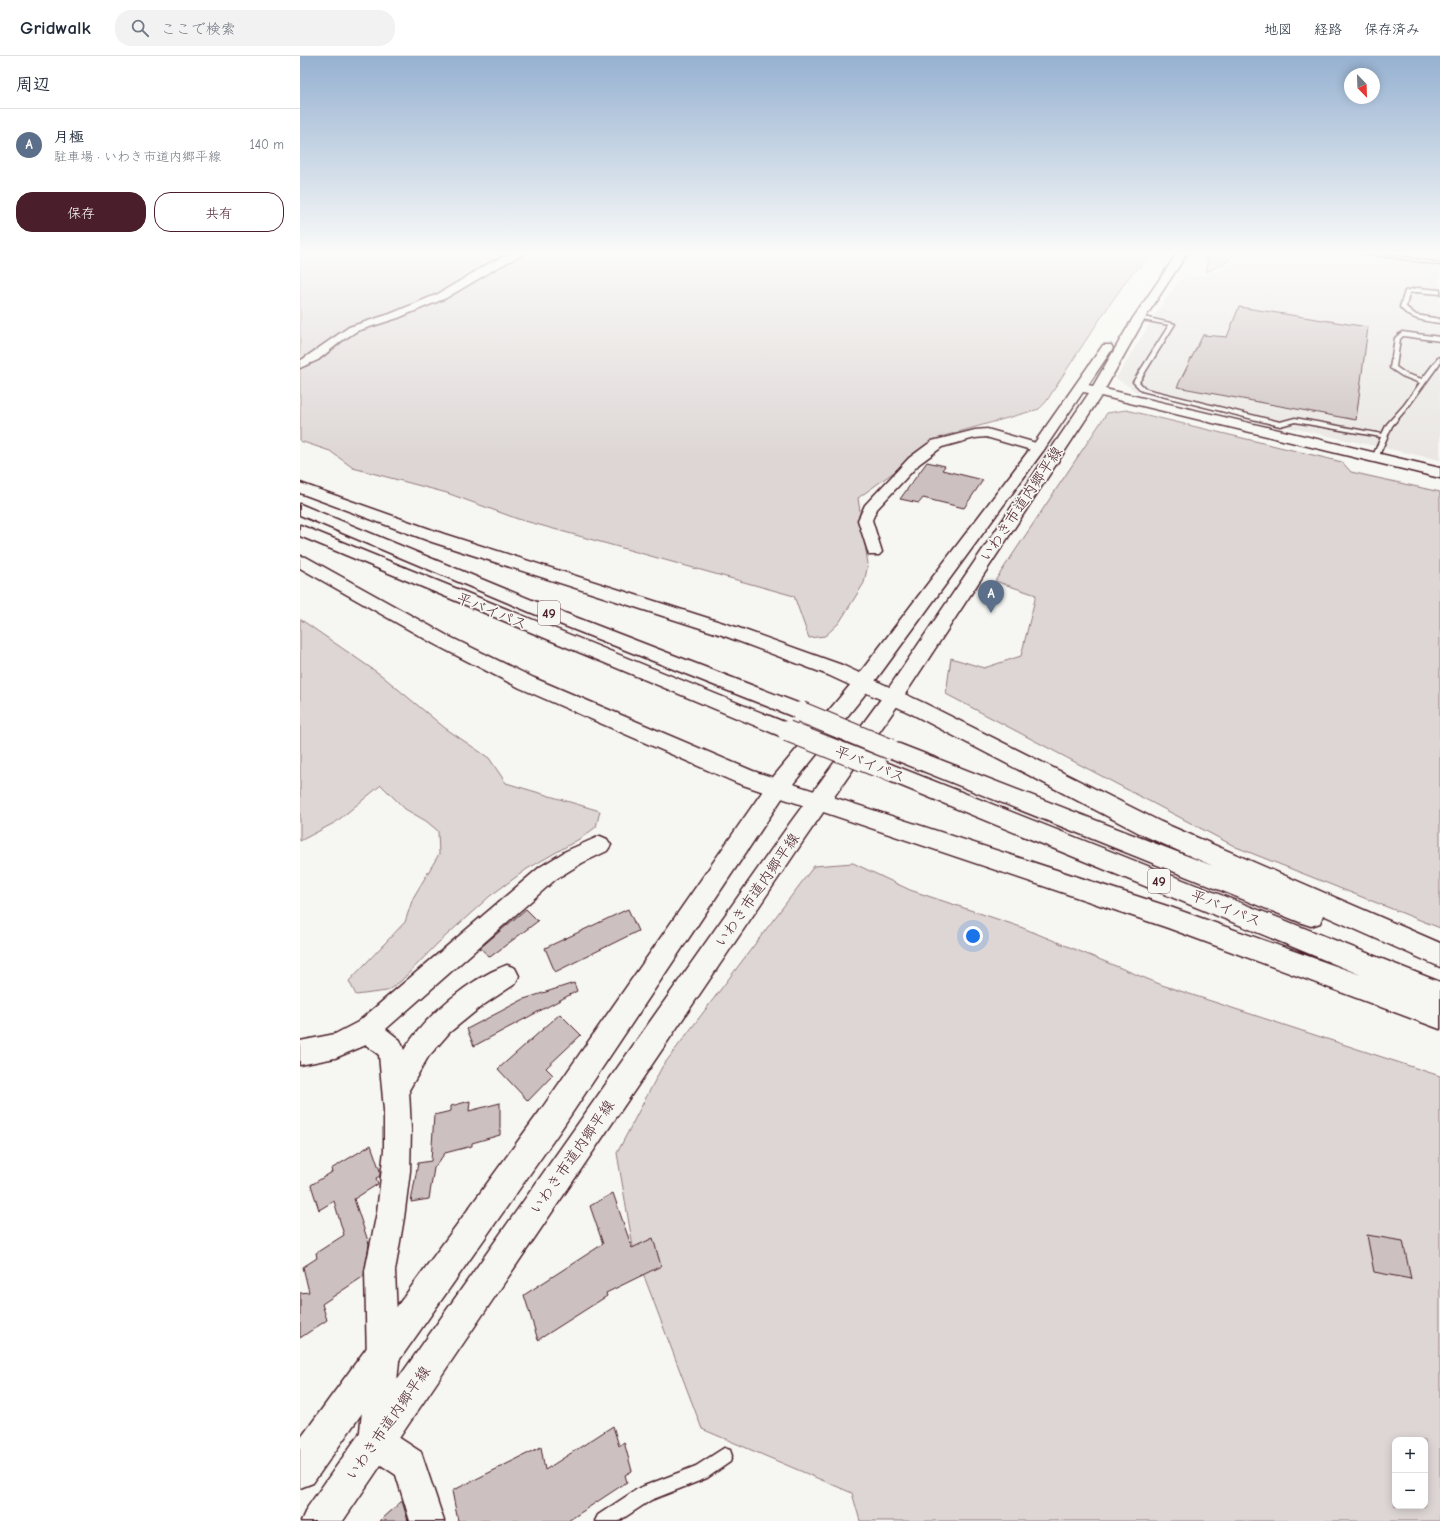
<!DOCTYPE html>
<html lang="ja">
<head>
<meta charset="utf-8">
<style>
	body { margin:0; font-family:"Comic Neue","Klee One",sans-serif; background:#f2f2f3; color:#1f2937 }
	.controls { position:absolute; right:12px; bottom:12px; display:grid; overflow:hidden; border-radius:8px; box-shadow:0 2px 10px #0003 }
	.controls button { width:36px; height:36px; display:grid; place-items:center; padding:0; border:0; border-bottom:1px solid #e0e1e3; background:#fff; color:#1f2937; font:20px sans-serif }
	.compass { position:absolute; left:1044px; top:12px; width:36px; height:36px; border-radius:50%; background:#fff; box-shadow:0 2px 10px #0003; rotate:157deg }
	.you { position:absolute; left:673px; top:880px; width:14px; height:14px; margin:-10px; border:3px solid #fff; border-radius:50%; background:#1a73e8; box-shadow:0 0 0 6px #1a73e833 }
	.badge { display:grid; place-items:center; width:26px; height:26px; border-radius:50%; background:#4a1f2b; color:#fff; font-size:13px; font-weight:700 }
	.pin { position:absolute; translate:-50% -33px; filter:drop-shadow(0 1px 2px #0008) }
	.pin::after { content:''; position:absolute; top:21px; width:14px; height:12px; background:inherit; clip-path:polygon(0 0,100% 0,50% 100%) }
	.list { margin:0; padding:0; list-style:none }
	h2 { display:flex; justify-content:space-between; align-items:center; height:52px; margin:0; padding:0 16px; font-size:17px }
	h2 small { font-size:13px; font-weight:400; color:#747a83 }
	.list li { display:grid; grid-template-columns:26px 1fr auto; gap:12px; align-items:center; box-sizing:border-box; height:72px; padding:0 16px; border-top:1px solid #e0e1e3 }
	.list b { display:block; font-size:15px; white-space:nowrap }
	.list p { margin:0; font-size:13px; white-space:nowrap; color:#747a83 }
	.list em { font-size:13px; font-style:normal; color:#747a83 }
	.actions { display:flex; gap:8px; padding:12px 16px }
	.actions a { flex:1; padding:9px 0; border:1px solid #4a1f2b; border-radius:16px; text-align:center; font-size:14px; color:#4a1f2b }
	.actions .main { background:#4a1f2b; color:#fff }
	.icon { flex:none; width:22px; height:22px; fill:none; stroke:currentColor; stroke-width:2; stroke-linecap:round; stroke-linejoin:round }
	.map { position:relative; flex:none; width:1140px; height:1465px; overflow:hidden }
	header { display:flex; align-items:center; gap:24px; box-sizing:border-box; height:56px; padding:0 20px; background:#fff; border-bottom:1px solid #e0e1e3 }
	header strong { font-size:19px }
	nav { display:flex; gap:22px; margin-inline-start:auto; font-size:14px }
	.search { width:280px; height:36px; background:#f2f2f3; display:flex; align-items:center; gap:10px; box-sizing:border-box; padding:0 14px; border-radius:16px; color:#747a83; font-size:15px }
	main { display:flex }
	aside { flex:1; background:#fff }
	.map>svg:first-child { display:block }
</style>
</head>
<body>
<header>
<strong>Gridwalk</strong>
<div class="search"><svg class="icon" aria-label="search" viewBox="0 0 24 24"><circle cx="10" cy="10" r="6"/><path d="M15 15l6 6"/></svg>ここで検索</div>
<nav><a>地図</a><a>経路</a><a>保存済み</a></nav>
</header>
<main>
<aside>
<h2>周辺<small></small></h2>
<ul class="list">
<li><span class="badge" style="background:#5c6f8a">A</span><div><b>月極</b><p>駐車場 · いわき市道内郷平線</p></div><em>140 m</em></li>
</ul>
<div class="actions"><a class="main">保存</a><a>共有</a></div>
</aside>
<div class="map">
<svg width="1140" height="1465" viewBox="0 0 1140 1465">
	<rect width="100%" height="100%" fill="#f6f6f2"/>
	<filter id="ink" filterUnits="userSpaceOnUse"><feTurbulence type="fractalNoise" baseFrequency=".025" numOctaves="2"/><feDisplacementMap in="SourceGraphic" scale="8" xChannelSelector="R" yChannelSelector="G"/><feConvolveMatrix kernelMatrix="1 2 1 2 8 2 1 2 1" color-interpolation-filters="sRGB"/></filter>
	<g filter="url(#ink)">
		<path fill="#e9e6e3" d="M 940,196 L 1140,196 L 1140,404 L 955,364 L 837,336 L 816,322 L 857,256 L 879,225 L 898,221 L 929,211 Z"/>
		<path fill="#ddd6d5" stroke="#947a80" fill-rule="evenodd" d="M 0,196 L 852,196 C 844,211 834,213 826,225 C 798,265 772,305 746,346 L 739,353 L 644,380 L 558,442 L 568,508 L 564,527 L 539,567 L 525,580 L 509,582 L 494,540 L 218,463 L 147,437 L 53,412 L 30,395 L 0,385 Z
			M 907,196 L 936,196 L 930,204 L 907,216 Z
			M 826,354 L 1042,406 L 1051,416 L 1140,436 L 1140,872 L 936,791 L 646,638 L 651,602 L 684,612 L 721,600 L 736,539 L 695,525 L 807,357 Z
			M 0,563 L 81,619 L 145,672 L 189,702 L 206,727 L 300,755 L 296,771 L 281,782 L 227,813 L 190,840 L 137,888 L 101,925 L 87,935 L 56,939 L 49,925 L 105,866 L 113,842 L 139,798 L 138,775 L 126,765 L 105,753 L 81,729 L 36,766 L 0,785 Z
			M 553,807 L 610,834 L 718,870 L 862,929 L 1140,1020 L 1140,1465 L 560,1465 L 552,1437 L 402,1373 L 333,1191 L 317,1097 L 362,1011 L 514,810 ZM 1095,1384 L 1125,1384 L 1125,1450 L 1095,1450 Z"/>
		<path fill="#ccc1c0" stroke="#4a1f2b" d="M 939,251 L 1068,271 L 1056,364 L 877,331 L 903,279 L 927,281 Z
			M 627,406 L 645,410 L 642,414 L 683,424 L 664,452 L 623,442 L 619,447 L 600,443 Z
			M 226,853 L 238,865 L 190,901 L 180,892 Z
			M 328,853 L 338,875 L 255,916 L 245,892 Z
			M 274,927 L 277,935 L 174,990 L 167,973 L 224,943 Z
			M 260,958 L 281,979 L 246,1012 L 253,1019 L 228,1045 L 198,1013 Z
			M 170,1045 L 169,1055 L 200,1047 L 200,1079 L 172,1087 L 172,1090 L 145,1097 L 134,1112 L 129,1143 L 111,1146 L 118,1107 L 131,1105 L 134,1059 L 151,1055 L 151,1050 Z
			M 71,1089 L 80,1115 L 80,1120 L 76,1122 L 78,1128 L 54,1143 L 69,1188 L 64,1220 L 22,1248 L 27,1264 L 0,1282 L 0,1237 L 9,1236 L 3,1211 L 17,1202 L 16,1197 L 44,1179 L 34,1145 L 19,1154 L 11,1129 L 32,1116 L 31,1113 Z
			M 313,1137 L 332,1192 L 353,1182 L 361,1210 L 306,1237 L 307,1240 L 238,1284 L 224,1239 L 303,1188 L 290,1150 Z
			M 1067,1179 L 1103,1185 L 1111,1223 L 1074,1216 Z
			M 313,1370 L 319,1390 L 324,1386 L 332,1415 L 325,1419 L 327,1426 L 268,1465 L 158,1465 L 152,1435 L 241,1391 L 245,1414 Z
			M 102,1445 L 108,1465 L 80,1465 Z"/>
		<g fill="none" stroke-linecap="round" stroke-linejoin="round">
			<g stroke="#4a1f2b" stroke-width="3">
				<path id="lane" d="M 1058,196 L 1071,196 L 1140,207 L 1140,209 Z
					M 1117,232 L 1140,234 L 1140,238 L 1117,236 L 1109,237 L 1106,251 L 1116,259 L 1140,263 L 1140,267 C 1125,265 1110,264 1100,251 L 1105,235 Z
					M 839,260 L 875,268 L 839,326 L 846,333 L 980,366 L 995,362 L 1082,378 L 1087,368 L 1104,349 L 1120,327 L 1102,320 L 1090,312 L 1095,282 L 1102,276 L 1140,281 L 1140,285 L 1103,280 L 1100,283 L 1096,311 L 1106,318 L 1122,323 L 1138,302 L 1140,301 L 1140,307 L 1108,351 L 1092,370 L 1078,402 L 1075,404 L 1072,402 L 1081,381 L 995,366 L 980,370 L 842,335 L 833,326 L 869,269 L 837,263 L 837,261 Z
					M 424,1392 L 430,1394 L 432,1400 L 430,1406 L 407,1422 L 351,1444 L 319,1465 L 295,1465 L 298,1459 L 339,1432 L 396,1410 Z"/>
			</g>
			<g stroke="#4a1f2b" stroke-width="3">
				<path id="street" d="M 213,196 L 227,196 L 195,213 L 146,242 L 98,262 L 57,275 L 43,284 L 18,304 L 0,312 L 0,305 L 49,271 L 90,258 L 138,238 L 188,208 Z
					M 687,373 L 743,389 L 745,392 L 743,395 L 738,396 L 686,381 L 675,382 L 642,391 L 619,408 L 577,453 L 572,464 L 582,496 L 579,499 L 569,499 L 558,464 L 565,449 L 609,402 L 632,385 L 675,374 Z
					M 300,780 L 307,783 L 311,789 L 307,795 L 282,807 L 256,823 L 86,973 L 100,984 L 104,994 C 125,960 169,923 207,909 L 215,912 L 219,920 L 215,928 L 182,950 L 150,976 L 128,1001 L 109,1034 L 111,1074 L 110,1115 L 104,1162 L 95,1215 L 99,1305 L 92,1377 L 121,1396 L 144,1465 L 110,1465 L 96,1419 L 63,1397 L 59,1385 L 67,1305 L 65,1215 L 77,1156 L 84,1094 L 84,1054 L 79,999 L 66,989 L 35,1002 L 0,1009 L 0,985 L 35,978 L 58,966 L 240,811 L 266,795 Z"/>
			</g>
			<g stroke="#4a1f2b" stroke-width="3">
				<path id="secondary" d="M 878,196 L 888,196 L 845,262 L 805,333 L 1140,412 L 1140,422 L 801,340 L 600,646 L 506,781 L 43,1465 L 1,1465 L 7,1452 L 490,767 L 586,636 L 789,337 L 783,336 L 743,395 L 570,632 L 485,738 L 260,1075 L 13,1427 L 0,1432 L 0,1383 L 240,1055 L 469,726 L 556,622 L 733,389 L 803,289 L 811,289 L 813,292 L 788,329 L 793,330 L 833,262 Z"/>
			</g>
			<g stroke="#4a1f2b" stroke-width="3">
				<path id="highway" d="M 0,427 L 144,478 L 436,571 L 542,609 L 624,647 L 861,766 L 1140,887 L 1140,911 L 1023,859 L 1020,867 L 1011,870 L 1002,867 L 583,699 L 579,693 L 583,687 L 590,685 L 597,687 L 913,810 L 845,780 L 610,657 L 528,619 L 422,579 L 132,486 L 0,437 Z
					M 0,448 L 244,549 L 508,651 L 511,656 L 508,661 L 501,663 L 494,661 L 232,557 L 0,459 Z
					M 0,469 L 494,670 L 497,675 L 494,680 L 487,683 L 480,680 L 0,480 Z
					M 0,500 L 6,501 L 148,580 L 234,622 L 453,715 L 870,851 L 1061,919 L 570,717 L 567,711 L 570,705 L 578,703 L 1140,926 L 1140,973 L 868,872 L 437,727 L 220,632 L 134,588 L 0,512 Z"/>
			</g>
			<use href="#lane" fill="#f6f6f2" fill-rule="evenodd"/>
			<use href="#street" fill="#f6f6f2" fill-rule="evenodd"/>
			<use href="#secondary" fill="#f6f6f2" fill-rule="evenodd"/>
			<use href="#highway" fill="#f6f6f2" fill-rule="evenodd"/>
			<g stroke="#4a1f2b" stroke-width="22" stroke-linecap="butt">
				<path id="highway-bridge" d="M 501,656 L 590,693
					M 487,675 L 578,711"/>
			</g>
			<use href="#highway-bridge" stroke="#f6f6f2" stroke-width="20"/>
		</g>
	</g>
	<linearGradient id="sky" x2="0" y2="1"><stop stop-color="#96b1d1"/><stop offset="0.49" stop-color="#fbfbf9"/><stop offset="1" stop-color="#fbfbf9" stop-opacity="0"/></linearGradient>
	<rect width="1140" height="401" fill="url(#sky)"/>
	<g text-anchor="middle" stroke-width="3.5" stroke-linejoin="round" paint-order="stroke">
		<g fill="#f6f6f2" stroke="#7e6067" stroke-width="1">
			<rect x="238" y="545" width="22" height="24" rx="3"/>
			<rect x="848" y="813" width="22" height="24" rx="3"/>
		</g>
		<g font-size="14" font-weight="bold" fill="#4a1f2b">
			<text x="249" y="562">49</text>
			<text x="859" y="830">49</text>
		</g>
		<g font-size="15" fill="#4a1f2b" stroke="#f6f6f2">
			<text transform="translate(721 448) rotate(-56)" y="5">いわき市道内郷平線</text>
			<text transform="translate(192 555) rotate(22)" y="5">平バイパス</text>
			<text transform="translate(570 708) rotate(22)" y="5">平バイパス</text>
			<text transform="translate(457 834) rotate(-55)" y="5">いわき市道内郷平線</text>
			<text transform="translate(926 852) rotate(22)" y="5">平バイパス</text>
			<text transform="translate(272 1101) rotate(-55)" y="5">いわき市道内郷平線</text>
			<text transform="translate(88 1367) rotate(-55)" y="5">いわき市道内郷平線</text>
		</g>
	</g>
</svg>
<div class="controls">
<button>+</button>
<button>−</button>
</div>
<svg class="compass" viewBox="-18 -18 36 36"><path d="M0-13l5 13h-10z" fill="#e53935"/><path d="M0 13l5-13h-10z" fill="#747a83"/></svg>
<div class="you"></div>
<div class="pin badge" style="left:691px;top:557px;background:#5c6f8a">A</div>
</div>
</main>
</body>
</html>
